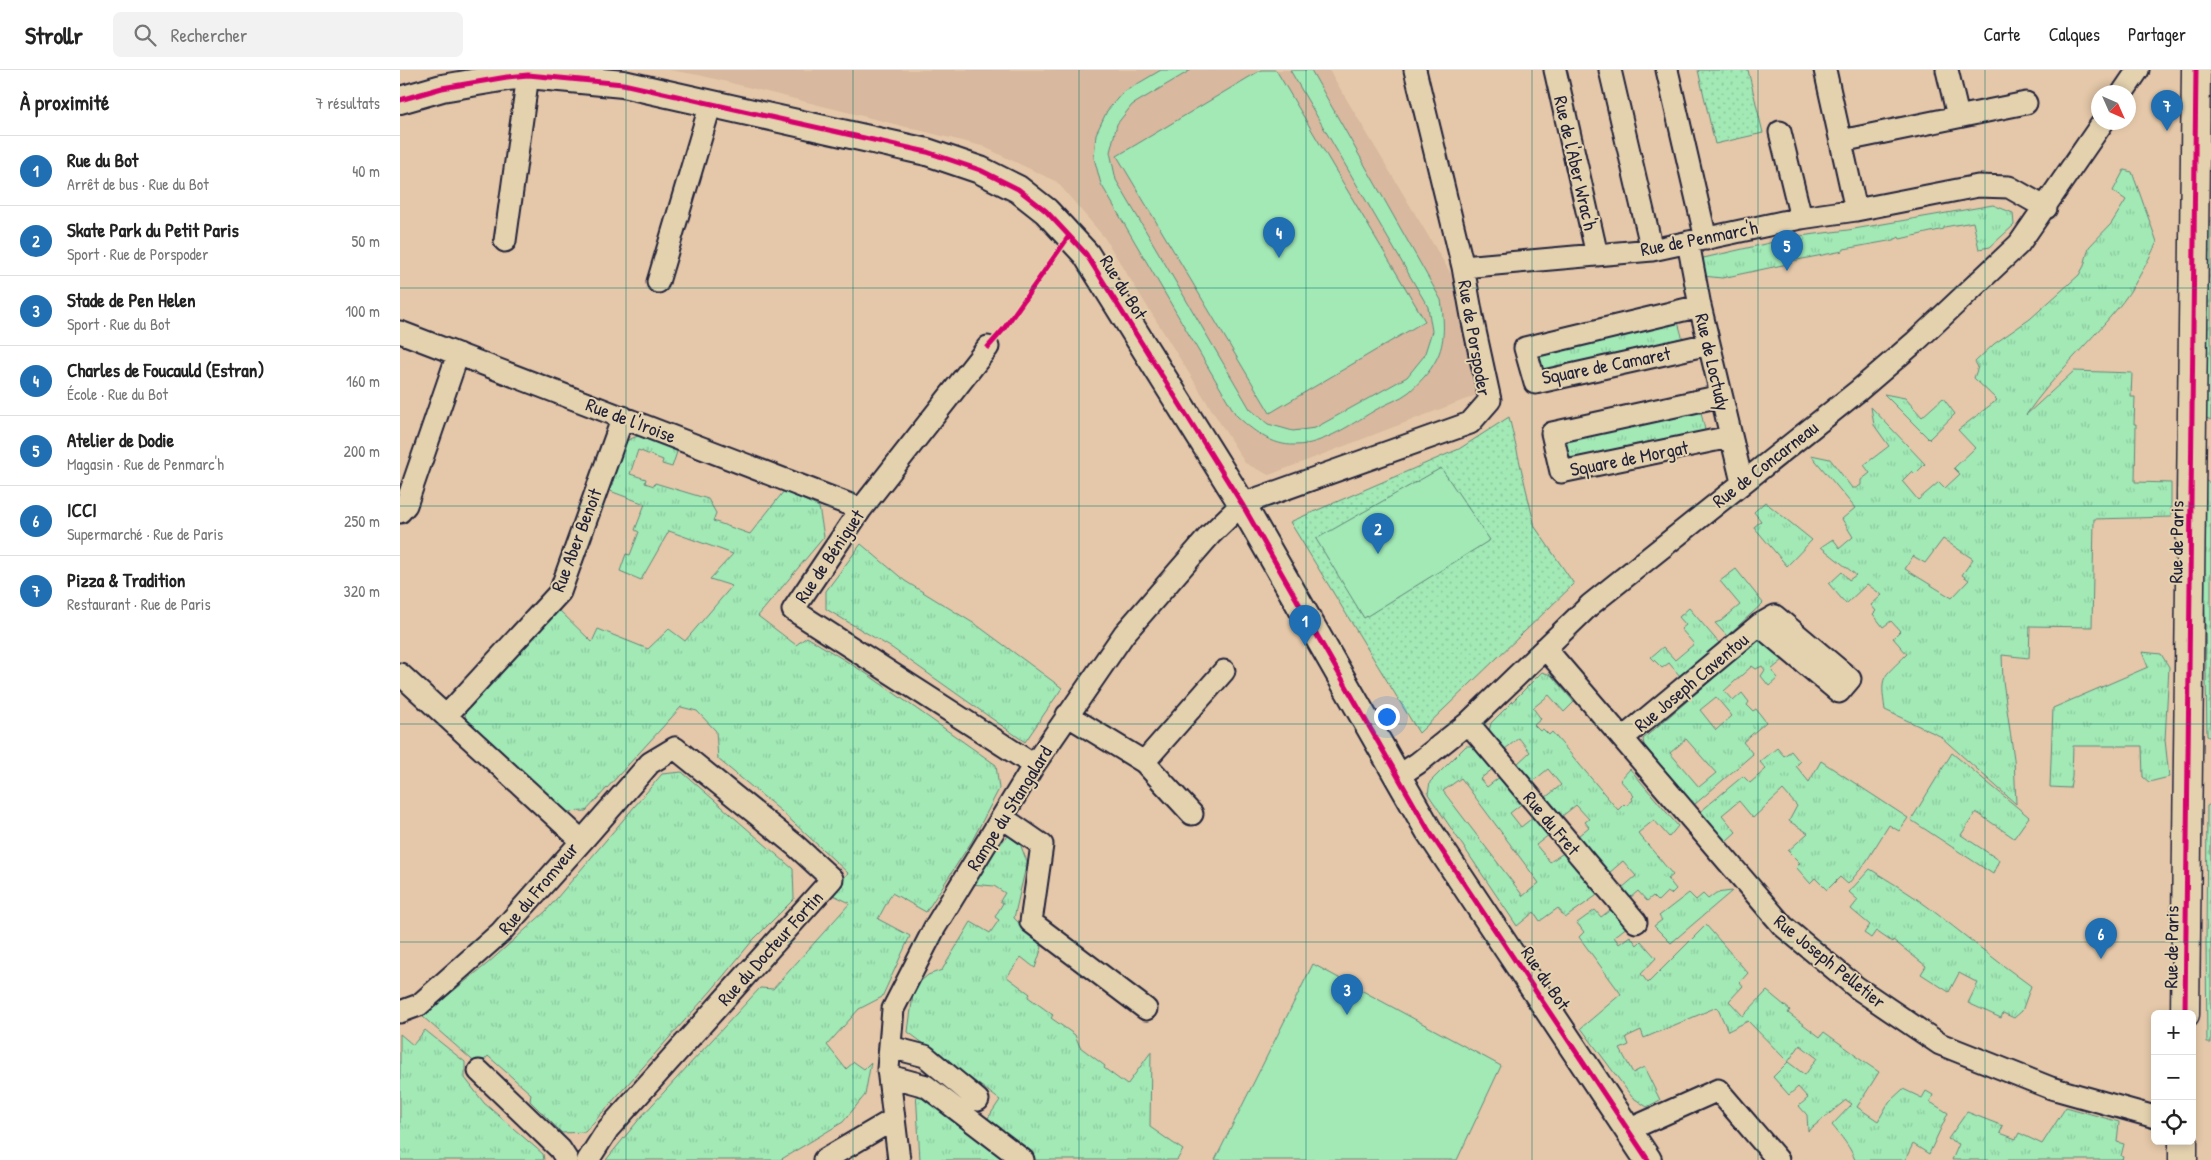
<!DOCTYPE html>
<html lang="fr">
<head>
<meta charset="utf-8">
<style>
	body { margin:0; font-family:"Patrick Hand",sans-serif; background:#f2f2f2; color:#222 }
	.controls { position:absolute; right:15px; bottom:15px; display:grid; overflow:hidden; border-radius:8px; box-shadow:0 2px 8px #0003 }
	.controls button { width:45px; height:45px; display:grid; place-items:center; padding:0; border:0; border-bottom:1px solid #e0e0e0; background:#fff; color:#222; font:25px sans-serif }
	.compass { position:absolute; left:1691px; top:15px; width:45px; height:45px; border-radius:50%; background:#fff; box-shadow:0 2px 8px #0003; rotate:135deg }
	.you { position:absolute; left:986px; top:646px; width:18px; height:18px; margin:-12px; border:4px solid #fff; border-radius:50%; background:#1a73e8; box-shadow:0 0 0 8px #1a73e833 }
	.badge { display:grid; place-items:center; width:32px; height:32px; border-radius:50%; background:#1f6fb2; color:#fff; font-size:16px; font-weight:700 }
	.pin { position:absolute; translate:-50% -41px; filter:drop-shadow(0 1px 2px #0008) }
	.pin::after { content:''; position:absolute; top:26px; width:18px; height:15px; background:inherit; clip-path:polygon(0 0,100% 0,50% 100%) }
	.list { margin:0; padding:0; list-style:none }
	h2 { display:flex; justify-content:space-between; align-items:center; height:65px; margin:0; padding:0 20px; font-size:21px }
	h2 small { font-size:16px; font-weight:400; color:#767676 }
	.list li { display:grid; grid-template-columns:32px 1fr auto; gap:15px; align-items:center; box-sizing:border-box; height:70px; padding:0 20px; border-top:1px solid #e0e0e0 }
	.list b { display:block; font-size:19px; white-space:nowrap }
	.list p { margin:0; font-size:16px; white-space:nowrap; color:#767676 }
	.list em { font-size:16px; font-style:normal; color:#767676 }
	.icon { flex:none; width:28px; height:28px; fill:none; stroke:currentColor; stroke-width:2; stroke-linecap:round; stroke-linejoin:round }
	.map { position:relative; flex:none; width:1811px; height:1090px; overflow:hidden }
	header { display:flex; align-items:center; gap:30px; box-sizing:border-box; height:70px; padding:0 25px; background:#fff; border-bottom:1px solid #e0e0e0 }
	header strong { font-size:24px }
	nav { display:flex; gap:28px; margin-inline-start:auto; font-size:18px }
	.search { width:350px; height:45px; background:#f2f2f2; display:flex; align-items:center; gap:12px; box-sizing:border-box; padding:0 18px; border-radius:8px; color:#767676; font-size:19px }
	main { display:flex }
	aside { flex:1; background:#fff }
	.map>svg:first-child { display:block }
</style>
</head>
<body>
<header>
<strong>Strollr</strong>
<div class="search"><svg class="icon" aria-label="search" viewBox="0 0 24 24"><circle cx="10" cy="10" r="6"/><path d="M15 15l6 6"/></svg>Rechercher</div>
<nav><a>Carte</a><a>Calques</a><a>Partager</a></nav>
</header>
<main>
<aside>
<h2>À proximité<small>7 résultats</small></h2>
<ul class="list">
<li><span class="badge">1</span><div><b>Rue du Bot</b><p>Arrêt de bus · Rue du Bot</p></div><em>40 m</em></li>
<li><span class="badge">2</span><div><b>Skate Park du Petit Paris</b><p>Sport · Rue de Porspoder</p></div><em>50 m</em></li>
<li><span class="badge">3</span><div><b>Stade de Pen Helen</b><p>Sport · Rue du Bot</p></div><em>100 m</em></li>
<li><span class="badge">4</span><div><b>Charles de Foucauld (Estran)</b><p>École · Rue du Bot</p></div><em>160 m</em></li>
<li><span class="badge">5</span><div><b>Atelier de Dodie</b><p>Magasin · Rue de Penmarc'h</p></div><em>200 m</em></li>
<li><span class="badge">6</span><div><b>ICCI</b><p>Supermarché · Rue de Paris</p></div><em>250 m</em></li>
<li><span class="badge">7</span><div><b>Pizza &amp; Tradition</b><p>Restaurant · Rue de Paris</p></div><em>320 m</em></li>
</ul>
</aside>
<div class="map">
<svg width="1811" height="1090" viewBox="0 0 1811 1090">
	<defs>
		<pattern id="grass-tufts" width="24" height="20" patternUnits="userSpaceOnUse" patternTransform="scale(1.25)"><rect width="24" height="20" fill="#a2e9b6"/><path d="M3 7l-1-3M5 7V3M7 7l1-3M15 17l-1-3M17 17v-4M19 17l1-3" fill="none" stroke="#8bc89d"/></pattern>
		<pattern id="park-dots" width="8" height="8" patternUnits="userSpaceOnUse" patternTransform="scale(1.25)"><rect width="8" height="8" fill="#a2e9b6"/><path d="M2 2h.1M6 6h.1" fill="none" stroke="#8bc89d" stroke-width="1.8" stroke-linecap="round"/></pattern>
	</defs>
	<rect width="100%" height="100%" fill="#e5c8a9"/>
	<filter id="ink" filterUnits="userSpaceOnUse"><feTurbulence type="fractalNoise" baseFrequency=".02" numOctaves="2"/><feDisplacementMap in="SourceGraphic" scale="10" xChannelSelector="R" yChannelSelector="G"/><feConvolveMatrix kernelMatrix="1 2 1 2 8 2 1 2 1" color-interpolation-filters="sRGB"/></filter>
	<g filter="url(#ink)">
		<path fill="#d8b89e" d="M 269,0 L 929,0 L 1054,209 L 1077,325 L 869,405 L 845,393 L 704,167 L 657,112 L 582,76 L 299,5 Z"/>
		<path fill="url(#grass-tufts)" stroke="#628678" fill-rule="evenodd" d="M 1724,100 L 1732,102 L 1757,172 C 1746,195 1733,220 1717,239 C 1687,275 1653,306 1626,345 L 1674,301 L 1732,303 L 1731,327 L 1735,327 L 1734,354 L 1736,354 L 1735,412 L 1771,413 L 1771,447 L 1694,449 L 1692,557 L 1630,556 L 1629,588 L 1602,585 L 1603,611 L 1614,689 L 1616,734 L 1540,666 L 1485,640 C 1480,604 1482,609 1507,584 L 1493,568 L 1500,561 L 1491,551 L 1483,557 L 1473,544 L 1476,541 L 1471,535 L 1482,525 L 1467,514 L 1446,534 L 1429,514 L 1442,502 L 1449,510 L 1456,505 L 1421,477 L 1433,469 L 1440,478 L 1453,467 L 1442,449 L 1455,438 L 1411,385 L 1430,389 L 1452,418 L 1456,418 L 1461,415 L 1461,410 L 1470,403 L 1464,395 L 1489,376 L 1474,355 L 1471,337 L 1525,394 L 1515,404 L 1512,401 L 1502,411 L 1518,430 L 1539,412 L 1545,418 L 1560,404 L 1554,398 L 1575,378 L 1558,360 L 1597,330 L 1574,308 L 1578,297 L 1575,292 L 1594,274 L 1630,249 L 1679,205 L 1684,196 L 1689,177 L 1711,154 L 1726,130 L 1713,121 ZM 1543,469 L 1573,489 L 1562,505 L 1569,510 L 1552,528 L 1505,499 L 1513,486 L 1525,493 Z
			M 1593,135 L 1613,143 L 1614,155 L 1590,177 L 1579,179 L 1573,152 L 1544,157 L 1544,159 L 1500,169 L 1499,167 L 1494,170 L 1444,179 L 1443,181 L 1392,191 L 1392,193 L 1322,208 L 1303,206 L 1299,189 L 1400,166 L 1448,160 Z
			M 1811,147 L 1811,350 L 1804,347 L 1806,163 Z
			M 1278,252 L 1283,270 L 1144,302 L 1137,280 Z
			M 1484,324 L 1505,328 L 1522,347 L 1543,328 L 1555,344 L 1529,369 Z
			M 1300,338 L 1305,360 L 1284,367 L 1173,394 L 1159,365 Z
			M 238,366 L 278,379 L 272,397 L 262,394 L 263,390 L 238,380 L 230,404 L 246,409 L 245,413 L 254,416 L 255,413 L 308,429 L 316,443 L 313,451 L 350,464 L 384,421 L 419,437 L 424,467 L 358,546 L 396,575 L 407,567 L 467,604 L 596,695 L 599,719 L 572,771 L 526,842 L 492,823 L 478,849 L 510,866 L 482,927 L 459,939 L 427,975 L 446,999 L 454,992 L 464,999 L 471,992 L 465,1025 L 443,1052 L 380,1090 L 206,1090 L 241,1047 L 360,918 L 373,919 L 450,833 L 431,824 L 448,803 L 381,741 L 318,689 L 316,661 L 297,641 L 281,637 L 186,741 L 164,742 L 66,655 L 65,641 L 158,539 L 192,572 L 198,559 L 248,579 L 269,559 L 285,571 L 332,516 L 310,509 L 333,484 L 269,461 L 241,510 L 220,501 L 226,484 L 230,485 L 239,462 L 235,460 L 245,434 L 210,421 L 225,371 Z
			M 1798,408 L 1811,413 L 1811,668 L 1807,666 L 1805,545 Z
			M 1365,432 L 1412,470 L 1387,496 L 1354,457 L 1361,451 L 1354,442 Z
			M 461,474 L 505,511 L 578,556 L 662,618 L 625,672 L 492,578 L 426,539 L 426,521 Z
			M 1336,499 L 1363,533 L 1327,566 L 1315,553 L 1321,551 L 1340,535 L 1320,511 Z
			M 1289,538 L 1319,573 L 1280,606 L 1269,593 L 1262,598 L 1251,587 L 1263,577 L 1275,590 L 1294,574 L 1281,559 L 1286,555 L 1279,547 Z
			M 1358,570 L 1366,572 L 1383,590 L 1371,600 L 1378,608 L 1369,616 L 1361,606 L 1365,600 L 1362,596 L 1356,599 L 1352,596 L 1324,621 L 1333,631 L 1342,623 L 1349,632 L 1347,635 L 1353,641 L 1356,639 L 1366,652 L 1343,672 L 1353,684 L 1294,735 L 1244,675 L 1243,669 ZM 1316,627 L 1332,646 L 1316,660 L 1300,640 ZM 1286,669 L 1316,703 L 1299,717 L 1270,683 Z
			M 1742,582 L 1761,584 L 1769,597 L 1765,670 L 1769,707 L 1749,712 L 1743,707 L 1742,676 L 1673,676 L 1672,706 L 1670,718 L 1650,717 L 1653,638 L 1748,597 Z
			M 1142,602 L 1151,605 L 1174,632 L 1164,642 L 1149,625 L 1133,638 L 1141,649 L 1134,655 L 1140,661 L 1143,659 L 1149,665 L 1152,662 L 1218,740 L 1224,734 L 1226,736 L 1233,730 L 1232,728 L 1234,726 L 1220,710 L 1230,699 L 1278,756 L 1269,767 L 1254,750 L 1238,763 L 1273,805 L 1268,809 L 1276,819 L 1271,824 L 1267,822 L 1258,831 L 1253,826 L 1247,831 L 1238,821 L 1230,828 L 1222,818 L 1236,806 L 1223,791 L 1209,803 L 1178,766 L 1189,757 L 1185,752 L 1189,749 L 1176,735 L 1161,747 L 1145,728 L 1161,715 L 1148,699 L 1132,712 L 1117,694 L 1130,682 L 1119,668 L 1105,679 L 1089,661 L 1091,653 Z
			M 1066,676 L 1075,676 L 1094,698 L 1080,709 L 1087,717 L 1101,706 L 1124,732 L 1110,743 L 1121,757 L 1135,746 L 1150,764 L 1136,775 L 1150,792 L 1165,782 L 1180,804 L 1200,823 L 1165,848 L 1158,838 L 1140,851 L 1134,842 L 1117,856 L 1028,724 L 1030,712 ZM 1061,708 L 1139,813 L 1123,826 L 1043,721 Z
			M 1377,678 L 1384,686 L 1391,681 L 1400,692 L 1396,696 L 1409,712 L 1421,691 L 1508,748 L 1499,761 L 1489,755 L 1464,795 L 1448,814 L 1440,807 L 1427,820 L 1415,808 L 1410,813 L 1396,797 L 1400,793 L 1388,781 L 1408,763 L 1389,751 L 1397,736 L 1383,720 L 1353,748 L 1339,731 L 1322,745 L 1336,762 L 1325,772 L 1300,742 L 1343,706 L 1350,713 L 1366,699 L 1360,692 Z
			M 1552,683 L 1629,747 L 1614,768 L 1576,742 L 1561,765 L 1599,790 L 1593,804 L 1511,750 Z
			M 282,702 L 393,799 L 394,829 L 353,870 L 311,921 L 185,1062 L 162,1063 L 130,1031 L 131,1024 L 88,986 L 79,996 L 22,946 L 87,894 L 146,841 L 262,704 Z
			M 1811,734 L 1811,973 L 1807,973 L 1806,875 L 1807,736 Z
			M 608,766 L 619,771 L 627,792 L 614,848 L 642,877 L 635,898 L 621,887 L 607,907 L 630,924 L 628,927 L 653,945 L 651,948 L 675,965 L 680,977 L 705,996 L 704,998 L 727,1015 L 751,982 L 750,1057 L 783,1080 L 777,1090 L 520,1090 L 516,1021 L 586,1051 L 600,1030 L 508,962 L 514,917 L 528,905 L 542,900 L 571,852 L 590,863 L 599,850 L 595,847 L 603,833 L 600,831 L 605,823 L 594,816 L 571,814 L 585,790 Z
			M 1470,799 C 1489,811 1510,823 1528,837 C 1562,863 1596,891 1631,916 L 1622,941 L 1614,948 L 1603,943 L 1601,948 L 1568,933 L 1578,913 L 1559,903 L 1549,922 L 1521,904 L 1526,896 L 1493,870 L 1492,872 L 1476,861 L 1471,868 L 1464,863 L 1470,855 L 1451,839 L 1458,830 L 1449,822 Z
			M 1332,821 L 1271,873 L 1254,856 L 1262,850 L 1259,846 L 1289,823 L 1296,830 L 1303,824 L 1308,829 L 1316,823 Z
			M 1213,838 L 1228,856 L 1214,867 L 1219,874 L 1230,866 L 1237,875 L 1241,871 L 1256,888 L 1241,904 L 1248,913 L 1306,855 L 1348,903 L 1340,912 L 1343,916 L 1329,931 L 1343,946 L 1367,921 L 1390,940 L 1388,943 L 1420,967 L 1424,962 L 1456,985 L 1455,986 L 1479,1002 L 1457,1037 L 1478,1051 L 1489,1032 L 1503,1019 L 1522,1028 L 1526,1021 L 1533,1025 L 1530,1032 L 1548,1043 L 1529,1084 L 1513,1074 L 1505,1090 L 1455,1090 C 1451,1078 1441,1066 1432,1055 L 1452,1034 L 1446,1030 L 1408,1061 L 1407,1045 L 1399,1036 L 1408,1028 L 1398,1017 L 1389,1025 L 1373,1007 L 1388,992 L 1348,951 L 1328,961 L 1317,937 L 1244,968 L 1241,960 L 1226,967 L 1229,975 L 1220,979 L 1233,1003 L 1244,997 L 1260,1030 L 1247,1037 L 1232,1027 L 1181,958 L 1221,924 L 1179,867 L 1184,862 L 1177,853 L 1195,840 L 1201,847 ZM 1400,975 L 1417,988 L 1405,1005 L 1388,992 Z
			M 25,960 L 65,992 L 65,1008 L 84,1033 L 143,1084 L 144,1090 L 0,1090 L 0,964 L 13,975 Z
			M 1666,1037 L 1719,1052 L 1717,1072 L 1724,1074 L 1721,1086 L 1723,1087 L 1722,1090 L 1552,1090 L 1559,1074 L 1548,1069 L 1567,1042 L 1603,1056 L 1600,1063 L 1616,1069 L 1619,1063 L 1642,1074 Z"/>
		<path fill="url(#park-dots)" stroke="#628678" d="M 1298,0 L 1348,0 L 1363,63 L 1315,74 Z
			M 1109,347 L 1135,457 L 1174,514 L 1019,663 L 890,452 L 1059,379 Z"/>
		<path fill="#a2e9b6" stroke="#628678" d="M 761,0 L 791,0 L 732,35 L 717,54 L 710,82 L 716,110 L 850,339 L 868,354 L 893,361 L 915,358 L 1007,307 L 1024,286 L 1032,261 L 1028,237 L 890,0 L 911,0 L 1041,230 C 1044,250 1046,272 1036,290 C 1030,302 1019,313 1009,322 C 1000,329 988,333 979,338 C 954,352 924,375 895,375 C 872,376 852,360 836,345 L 701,114 L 694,88 L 696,64 L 707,41 L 722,23 Z
			M 861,0 L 876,0 L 1025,251 L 870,343 L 717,86 Z
			M 1041,398 L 1090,470 L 964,548 L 916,469 Z
			M 913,894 L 1101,996 L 1057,1090 L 815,1090 Z"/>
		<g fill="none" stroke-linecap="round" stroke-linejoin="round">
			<g stroke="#22223b" stroke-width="25">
				<path id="minor" d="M 1155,0 L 1197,185
					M 1210,0 L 1252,180
					M 1267,0 L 1306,169
					M 1425,0 L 1456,140
					M 1547,0 L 1558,46
					M 1723,22 L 1738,0
					M 1380,62 L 1401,148
					M 1441,71 L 1626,33
					M 105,171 L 128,5
					M 1288,172 L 1300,236 L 1342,412
					M 1063,197 L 1252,180 L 1401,148 L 1456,140 L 1578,116 L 1609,117 L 1646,138
					M 258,212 L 311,33
					M 1300,236 L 1125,278 L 1135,313 L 1309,274
					M 0,262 L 461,439
					M 588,277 L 461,439 L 393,540 L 634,695
					M 1321,326 L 1152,363 L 1161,402 L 1330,367
					M 0,442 L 6,435 L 58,284
					M 1145,578 L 1383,856 L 1456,917 L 1540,974 L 1651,1018 L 1755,1047
					M 0,604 L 182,771 L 101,862 L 19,935 L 0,942
					M 667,645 L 744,692 L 824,601
					M 46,646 L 160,522 L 223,347
					M 1068,653 L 1236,852
					M 1223,668 L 1359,555 L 1375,546 L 1450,609 L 1439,622 L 1359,555
					M 744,692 L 792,744
					M 997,707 L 1018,693 L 1068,653 L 1190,535 L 1458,321 L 1515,272 L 1619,174 L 1703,52
					M 603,748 L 642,775 L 631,852 L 746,939
					M 182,771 L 250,693 L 275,678 L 396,776 L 432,809 L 208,1059 L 188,1090
					M 490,977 L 525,986 L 578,1030
					M 79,1001 L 160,1079 L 167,1090
					M 489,1006 L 526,1016 L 623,1090
					M 1228,1060 L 1318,1020 L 1378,1090
					M 424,1090 L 494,1049
					M 499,1090 L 488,999 L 493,939 L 535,857 L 634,695 L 724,564 L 810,465 L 842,434 L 1070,353 L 1090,330 L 1073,252 L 1063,197 L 1015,0"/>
			</g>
			<g stroke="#22223b" stroke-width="30">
				<path id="tertiary" d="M 0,30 L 42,18 L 107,7 L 128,5 L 223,14 L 527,82 L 580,100 L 618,119 L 646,141 L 686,184 L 842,434 L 1029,761 L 1248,1090"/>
			</g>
			<g stroke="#22223b" stroke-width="31">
				<path id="secondary" d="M 1785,944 L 1796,0
					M 1783,1090 L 1783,1071"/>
			</g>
			<use href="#minor" stroke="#e4d2af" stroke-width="21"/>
			<use href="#tertiary" stroke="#e4d2af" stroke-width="26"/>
			<use href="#secondary" stroke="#e4d2af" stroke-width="28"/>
			<g stroke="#e4d2af" stroke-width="8">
				<path id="cycleway" d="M 0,30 L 42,18 L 107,7 L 128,5 L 223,14 L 527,82 L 580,100 L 618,119 L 646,141 L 686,184 L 842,434 L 1029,761 L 1248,1090
					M 588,277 L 603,260 L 669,166
					M 1785,944 L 1796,0"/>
			</g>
			<use href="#cycleway" stroke="#d6006c" stroke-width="5"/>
		</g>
	</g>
	<path fill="none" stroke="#0f766e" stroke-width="1" stroke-opacity="0.55" d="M 226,0 L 226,1090M 453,0 L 453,1090M 679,0 L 679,1090M 906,0 L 906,1090M 1132,0 L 1132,1090M 1358,0 L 1358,1090M 1585,0 L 1585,1090M 0,218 L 1811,218M 0,436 L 1811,436M 0,654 L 1811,654M 0,872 L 1811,872"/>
	<g text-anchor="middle" stroke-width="4" stroke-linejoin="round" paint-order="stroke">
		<g font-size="19" fill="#22223b" stroke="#e4d2af">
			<text transform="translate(1176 93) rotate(77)" y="7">Rue de l'Aber Wrac'h</text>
			<text transform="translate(1299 168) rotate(-11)" y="7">Rue de Penmarc'h</text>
			<text transform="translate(724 217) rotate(58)" y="7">Rue du Bot</text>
			<text transform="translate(1075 268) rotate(80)" y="7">Rue de Porspoder</text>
			<text transform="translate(1313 292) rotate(77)" y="7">Rue de Loctudy</text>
			<text transform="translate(1206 295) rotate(-11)" y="7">Square de Camaret</text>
			<text transform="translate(231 350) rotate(21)" y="7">Rue de l'Iroise</text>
			<text transform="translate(1229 388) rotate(-11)" y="7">Square de Morgat</text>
			<text transform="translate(1365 394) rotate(-38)" y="7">Rue de Concarneau</text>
			<text transform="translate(176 470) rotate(-69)" y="7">Rue Aber Benoit</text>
			<text transform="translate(1776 472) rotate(-89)" y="7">Rue de Paris</text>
			<text transform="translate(429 486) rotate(-56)" y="7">Rue de Béniguet</text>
			<text transform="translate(1291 612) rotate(-40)" y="7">Rue Joseph Caventou</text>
			<text transform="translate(609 738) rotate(-58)" y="7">Rampe du Stangalard</text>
			<text transform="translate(1152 753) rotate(50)" y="7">Rue du Fret</text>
			<text transform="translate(138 818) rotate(-50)" y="7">Rue du Fromveur</text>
			<text transform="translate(1771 877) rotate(-89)" y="7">Rue de Paris</text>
			<text transform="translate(370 878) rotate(-48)" y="7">Rue du Docteur Fortin</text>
			<text transform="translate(1430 891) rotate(39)" y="7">Rue Joseph Pelletier</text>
			<text transform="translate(1146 908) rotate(56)" y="7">Rue du Bot</text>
		</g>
	</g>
</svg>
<div class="controls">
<button>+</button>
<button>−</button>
<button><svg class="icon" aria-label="locate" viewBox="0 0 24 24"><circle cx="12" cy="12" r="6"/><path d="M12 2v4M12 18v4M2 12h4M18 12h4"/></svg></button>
</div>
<svg class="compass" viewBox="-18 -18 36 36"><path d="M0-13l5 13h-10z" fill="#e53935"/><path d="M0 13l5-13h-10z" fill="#767676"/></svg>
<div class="you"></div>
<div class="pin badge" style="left:905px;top:576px">1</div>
<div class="pin badge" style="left:978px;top:484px">2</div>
<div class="pin badge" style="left:947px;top:945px">3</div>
<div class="pin badge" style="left:879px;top:188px">4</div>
<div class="pin badge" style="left:1387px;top:201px">5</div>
<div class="pin badge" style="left:1701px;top:889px">6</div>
<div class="pin badge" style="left:1767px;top:61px">7</div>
</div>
</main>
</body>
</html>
